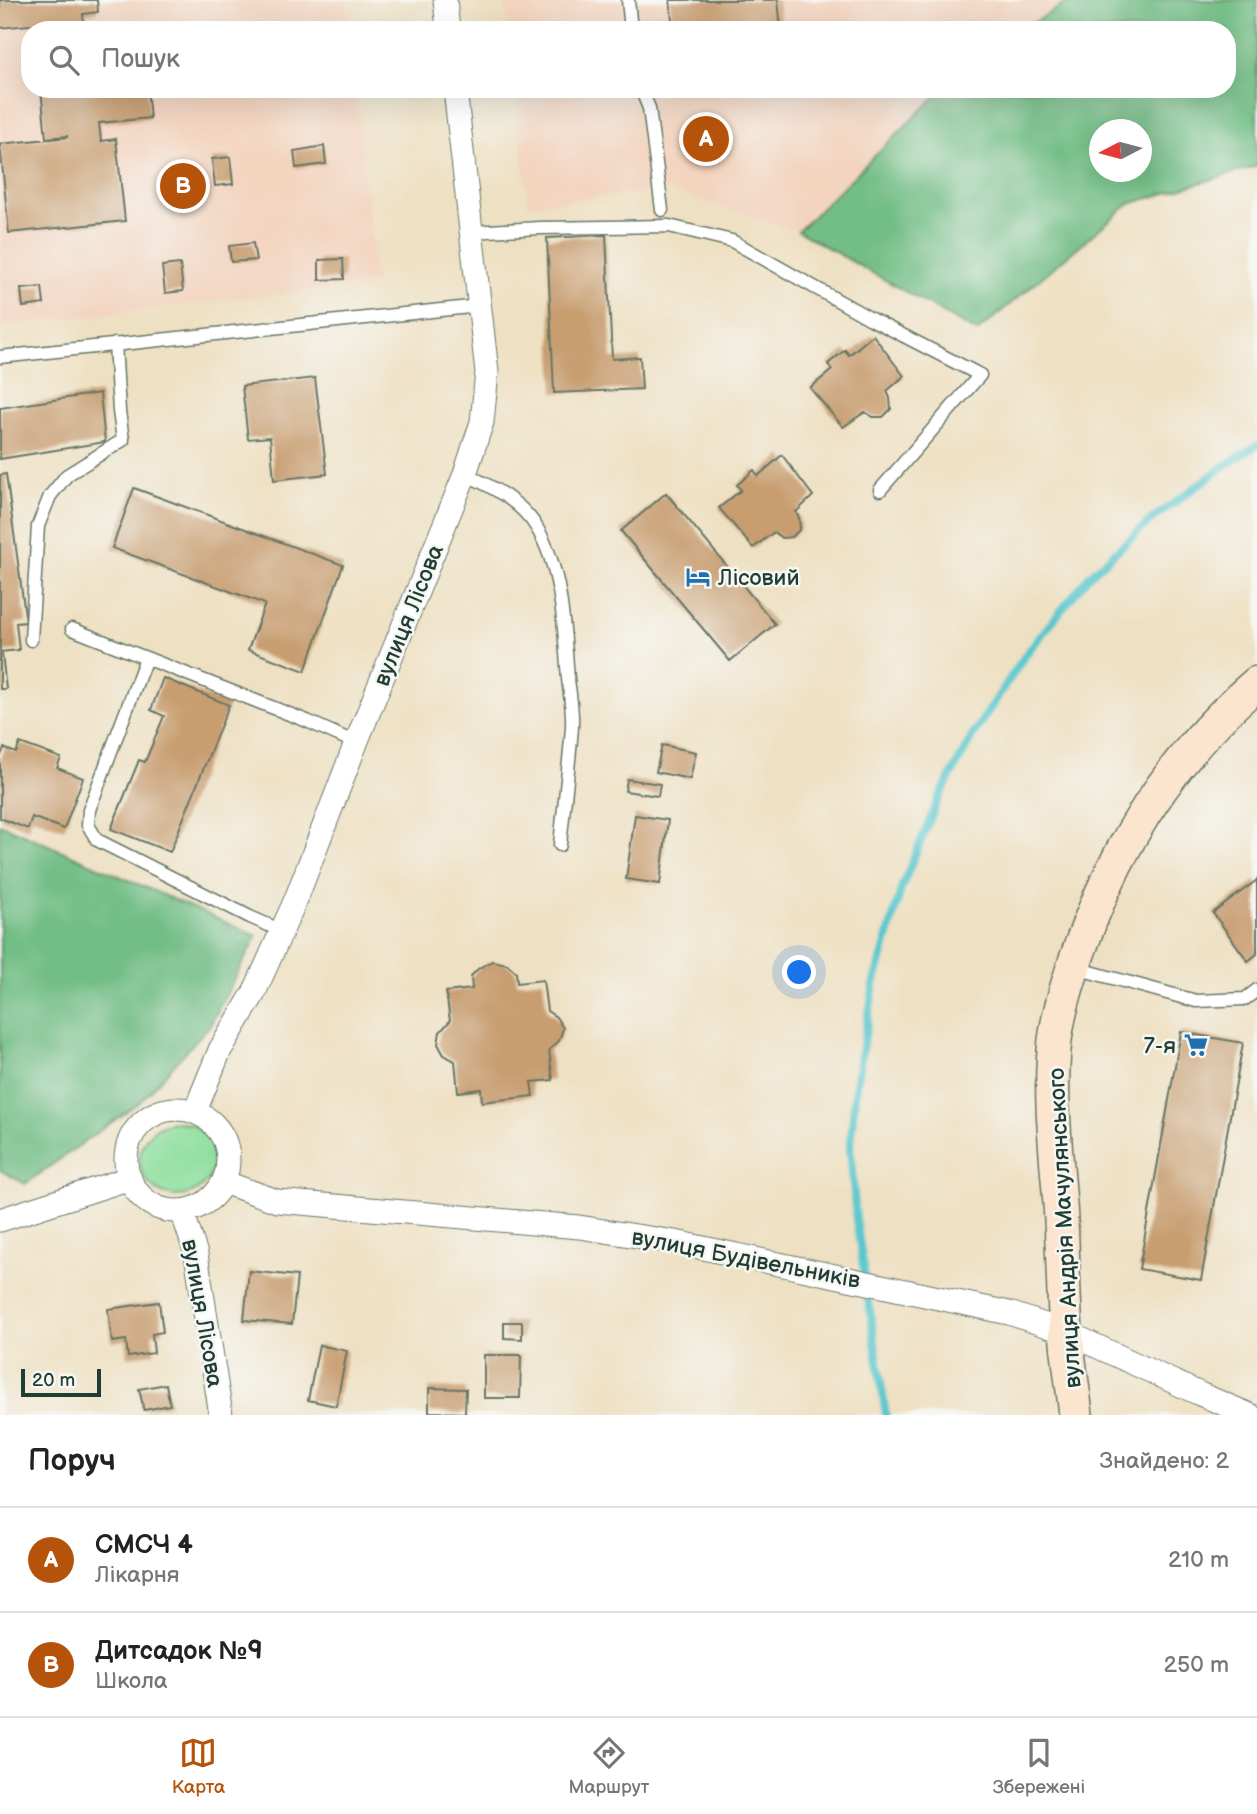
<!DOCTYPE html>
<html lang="uk">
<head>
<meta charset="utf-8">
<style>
	body { margin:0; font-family:"Balsamiq Sans",sans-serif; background:#f2f2f2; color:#222 }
	.compass { position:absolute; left:1089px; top:119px; width:63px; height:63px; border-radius:50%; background:#fff; box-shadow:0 7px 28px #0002; rotate:264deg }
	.scale { position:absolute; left:21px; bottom:18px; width:80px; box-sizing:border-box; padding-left:7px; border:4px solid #1f3d34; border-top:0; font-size:19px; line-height:24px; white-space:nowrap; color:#1f3d34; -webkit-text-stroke:5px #f6f6f2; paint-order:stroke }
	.you { position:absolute; left:800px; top:973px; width:24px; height:24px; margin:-18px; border:5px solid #fff; border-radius:50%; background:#1a73e8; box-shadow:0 0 0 10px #1a73e833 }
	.badge { display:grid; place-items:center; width:46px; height:46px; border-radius:50%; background:#b45309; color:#fff; font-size:23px; font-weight:700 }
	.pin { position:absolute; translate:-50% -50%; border:4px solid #fff; box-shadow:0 2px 7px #0006 }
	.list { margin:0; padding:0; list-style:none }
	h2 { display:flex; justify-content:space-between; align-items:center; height:91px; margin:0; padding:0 28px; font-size:30px }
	h2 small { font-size:23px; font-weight:400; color:#767676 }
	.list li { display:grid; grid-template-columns:46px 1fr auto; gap:21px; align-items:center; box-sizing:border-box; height:105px; padding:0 28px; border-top:2px solid #e0e0e0 }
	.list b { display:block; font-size:26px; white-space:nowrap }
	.list p { margin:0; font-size:23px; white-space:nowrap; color:#767676 }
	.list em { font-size:23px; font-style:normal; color:#767676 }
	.icon { flex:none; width:38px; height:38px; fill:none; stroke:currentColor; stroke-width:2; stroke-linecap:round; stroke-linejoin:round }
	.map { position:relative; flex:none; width:1257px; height:1415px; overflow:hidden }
	.search { position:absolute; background:#fff; box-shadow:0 7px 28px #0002; left:21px; right:21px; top:21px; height:77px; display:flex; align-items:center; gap:18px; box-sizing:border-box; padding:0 24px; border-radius:28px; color:#767676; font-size:26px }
	.sheet { height:301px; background:#fff }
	nav { display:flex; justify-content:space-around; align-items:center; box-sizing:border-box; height:98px; border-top:2px solid #e0e0e0; background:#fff; font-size:19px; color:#767676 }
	nav a { display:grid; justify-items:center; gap:4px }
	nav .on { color:#b45309 }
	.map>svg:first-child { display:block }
</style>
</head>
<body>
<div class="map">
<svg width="1257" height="1415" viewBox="0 0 1257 1415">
	<rect width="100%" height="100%" fill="#f6f6f2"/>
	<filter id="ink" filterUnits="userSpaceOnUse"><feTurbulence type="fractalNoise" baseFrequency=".0143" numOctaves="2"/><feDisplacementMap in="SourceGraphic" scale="14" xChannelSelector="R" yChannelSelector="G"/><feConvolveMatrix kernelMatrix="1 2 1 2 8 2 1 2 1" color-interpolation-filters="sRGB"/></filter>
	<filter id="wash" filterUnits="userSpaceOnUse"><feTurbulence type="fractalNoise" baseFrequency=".00686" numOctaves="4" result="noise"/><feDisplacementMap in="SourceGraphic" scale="28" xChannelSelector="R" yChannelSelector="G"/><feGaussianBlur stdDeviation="1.57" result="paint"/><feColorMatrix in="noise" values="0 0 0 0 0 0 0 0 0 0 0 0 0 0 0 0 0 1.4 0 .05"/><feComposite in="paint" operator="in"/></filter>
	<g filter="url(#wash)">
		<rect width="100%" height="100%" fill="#eee0c2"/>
		<path fill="#f3d4bf" d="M 0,0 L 346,0 L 349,30 L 30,30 L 30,89 L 356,89 L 376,283 L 0,326 Z
			M 505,0 L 1072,0 L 1021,30 L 508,30 Z
			M 515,89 L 943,89 L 798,231 L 669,190 L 528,205 Z"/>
		<path fill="#8fdf9f" stroke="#578e6a" stroke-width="2" d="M140 1159a37 37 0 1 1 74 0a37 37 0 1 1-74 0Z"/>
		<path fill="#73be86" stroke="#497e5d" stroke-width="2" fill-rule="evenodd" d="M 1072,0 L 1257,0 L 1257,166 L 1129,204 L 977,332 L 798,231 L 943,89 L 1227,89 L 1227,30 L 1021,30 ZM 1100,130 L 1142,130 L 1142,172 L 1100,172 Z
			M 0,824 L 257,936 L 210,1025 L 140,1102 L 25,1184 L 0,1170 Z"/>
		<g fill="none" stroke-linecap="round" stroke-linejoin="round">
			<path stroke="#5ac7cd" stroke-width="8" d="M 886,1415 L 856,1219 L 850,1147 L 856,1085 L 874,985 L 902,886 L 938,800 L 974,733 L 1026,654 L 1089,576 L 1152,519 L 1226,465 L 1257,445"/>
		</g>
		<g id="blocks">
			<path fill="#c89e71" d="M 0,0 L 97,0 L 98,12 L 83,14 L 84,30 L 58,30 L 58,22 L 0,28 Z
				M 670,0 L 778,0 L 781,30 L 673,30 Z
				M 41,89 L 147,89 L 150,118 L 99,123 L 101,141 L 116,139 L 125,221 L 9,233 L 0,144 L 67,137 L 67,136 L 46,138 Z
				M 324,146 L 326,164 L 296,168 L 294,151 Z
				M 230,157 L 233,184 L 215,186 L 212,159 Z
				M 606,235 L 612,359 L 640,357 L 642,389 L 554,393 L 547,238 Z
				M 253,243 L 256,260 L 231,262 L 229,246 Z
				M 343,259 L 344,279 L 319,280 L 319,260 Z
				M 180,264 L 183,291 L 165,293 L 162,266 Z
				M 42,287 L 44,304 L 23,307 L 21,289 Z
				M 873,335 L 904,376 L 887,391 L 890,398 L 891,409 L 883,417 L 873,417 L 865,412 L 843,427 L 810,388 L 832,370 L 828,364 L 845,350 L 849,355 Z
				M 315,378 L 327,474 L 274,480 L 270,437 L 248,439 L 242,386 Z
				M 100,393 L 105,442 L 0,459 L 0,408 Z
				M 782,455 L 813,496 L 796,512 L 799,518 L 800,529 L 792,537 L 782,538 L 774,532 L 753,548 L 719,508 L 741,490 L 737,485 L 754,470 L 758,476 Z
				M 6,474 L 26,622 L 16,623 L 19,650 L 0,652 L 0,475 Z
				M 134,488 L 343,565 L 305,671 L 248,650 L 265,604 L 112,548 Z
				M 666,493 L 775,624 L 730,661 L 621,531 Z
				M 2,653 L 6,689 L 0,689 L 0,654 Z
				M 163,678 L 229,705 L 170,852 L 111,829 L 139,760 L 145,762 L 164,716 L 151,710 Z
				M 20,743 L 61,758 L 57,768 L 83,778 L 64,829 L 32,817 L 28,829 L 0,818 L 0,758 L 4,748 L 16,753 Z
				M 662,745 L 696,752 L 690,779 L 656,772 Z
				M 627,779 L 660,784 L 658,796 L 625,791 Z
				M 635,815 L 668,820 L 660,884 L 626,879 Z
				M 1257,880 L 1257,954 L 1248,961 L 1213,913 Z
				M 492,961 L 507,964 L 516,972 L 517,983 L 543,980 L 547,1011 L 556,1017 L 563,1028 L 559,1041 L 549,1050 L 553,1080 L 531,1082 L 533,1096 L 482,1102 L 481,1089 L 458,1092 L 455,1061 L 444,1055 L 438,1044 L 440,1032 L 450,1021 L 446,992 L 472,989 L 471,976 L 479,968 Z
				M 1181,1032 L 1243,1043 L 1201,1280 L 1139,1269 Z
				M 249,1271 L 297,1276 L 292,1324 L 244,1320 Z
				M 159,1302 L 163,1332 L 152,1334 L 154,1353 L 128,1357 L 126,1340 L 112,1342 L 108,1309 Z
				M 504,1322 L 522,1322 L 522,1339 L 504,1338 Z
				M 319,1345 L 347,1351 L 336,1406 L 308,1400 Z
				M 484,1355 L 521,1355 L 520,1398 L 484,1398 Z
				M 166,1384 L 170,1405 L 144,1410 L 139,1389 Z
				M 429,1388 L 466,1389 L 465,1413 L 429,1412 Z"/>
		</g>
	</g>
	<g filter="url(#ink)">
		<use href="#blocks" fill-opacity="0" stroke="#677666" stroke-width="2"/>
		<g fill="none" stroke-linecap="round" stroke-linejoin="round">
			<g stroke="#677666" stroke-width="15">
				<path id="lane" d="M 628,0 L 631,30
					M 641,89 L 649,108 L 662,210
					M 456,94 L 499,89
					M 471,232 L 540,228 L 669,226 L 732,241 L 871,319 L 980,375 L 880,490
					M 0,357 L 479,306
					M 465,474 C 491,486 522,502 537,528 C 563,572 564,630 568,679 C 570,695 573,711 572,727 C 569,766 564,806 560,845
					M 72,629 L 307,721 L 356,743
					M 31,640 L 38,526 L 50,496 L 67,475 L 123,440 L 119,411 L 115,344
					M 146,658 L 89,810 L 88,825 L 97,840 L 250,917 L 282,931
					M 1076,968 L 1196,1001 L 1245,999 L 1257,990"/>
			</g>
			<g stroke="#677666" stroke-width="25">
				<path id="street" d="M 445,0 L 448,30
					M126 1160a51 51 0 1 1 102 0a51 51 0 1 1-102 0Z
					M 195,1111 L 220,1050 L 254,993 L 296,899 L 356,743 L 465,474 L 482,422 L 487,372 L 455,89
					M 223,1182 L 277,1201 L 579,1227 L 675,1242 L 1009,1313 L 1066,1332 L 1200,1394 L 1250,1415
					M 182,1211 L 196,1254 L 221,1415
					M 0,1220 L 130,1178"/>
			</g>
			<g stroke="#677666" stroke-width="36">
				<path id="secondary" d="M 1076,1415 C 1073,1387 1068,1359 1066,1331 C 1063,1289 1063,1246 1060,1204 C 1056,1150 1049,1094 1055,1040 C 1059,1009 1069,978 1080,948 C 1116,845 1174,754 1257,683"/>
			</g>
			<use href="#lane" stroke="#fff" stroke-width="12"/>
			<use href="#street" stroke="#fff" stroke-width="23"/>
			<use href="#secondary" stroke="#fbe5cf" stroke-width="33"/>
		</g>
	</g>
	<defs>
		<g id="hotel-bare" transform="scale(1.89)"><path d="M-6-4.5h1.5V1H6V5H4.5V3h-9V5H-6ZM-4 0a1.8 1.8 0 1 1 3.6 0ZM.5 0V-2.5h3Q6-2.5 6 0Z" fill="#1f6fb2" stroke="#f6f6f2" stroke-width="2.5" paint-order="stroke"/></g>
		<g id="supermarket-bare" transform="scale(1.89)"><path d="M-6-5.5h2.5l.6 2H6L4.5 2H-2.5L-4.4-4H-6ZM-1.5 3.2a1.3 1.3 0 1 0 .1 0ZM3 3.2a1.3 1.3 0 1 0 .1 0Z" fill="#1f6fb2" stroke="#f6f6f2" stroke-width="2.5" paint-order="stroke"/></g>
	</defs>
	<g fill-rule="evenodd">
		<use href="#hotel-bare" x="698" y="577"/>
		<use href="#supermarket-bare" x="1196" y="1045"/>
	</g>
	<g text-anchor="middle" stroke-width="5" stroke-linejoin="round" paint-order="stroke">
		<g font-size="23" fill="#1f3d34" stroke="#f6f6f2" text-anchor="start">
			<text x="718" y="585">Лісовий</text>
			<text x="1176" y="1053" text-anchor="end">7-я</text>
		</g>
		<g font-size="23" fill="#1f3d34" stroke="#f6f6f2">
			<text transform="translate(408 615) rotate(-68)" y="8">вулиця Лісова</text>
			<text transform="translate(1064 1228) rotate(-93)" y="8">вулиця Андрія Мачулянського</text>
			<text transform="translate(746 1258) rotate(11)" y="8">вулиця Будівельників</text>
			<text transform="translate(203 1313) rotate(80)" y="8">вулиця Лісова</text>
		</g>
	</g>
</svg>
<svg class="compass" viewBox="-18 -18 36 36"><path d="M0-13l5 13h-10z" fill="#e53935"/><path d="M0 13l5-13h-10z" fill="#767676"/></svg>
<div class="scale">20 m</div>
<div class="you"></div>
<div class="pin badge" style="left:706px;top:139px">A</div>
<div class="pin badge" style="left:183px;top:186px">B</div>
<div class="search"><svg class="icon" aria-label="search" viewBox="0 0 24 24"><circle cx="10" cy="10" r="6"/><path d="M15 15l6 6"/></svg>Пошук</div>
</div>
<section class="sheet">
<h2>Поруч<small>Знайдено: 2</small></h2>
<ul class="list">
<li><span class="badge">A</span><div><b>СМСЧ 4</b><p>Лікарня</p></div><em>210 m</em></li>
<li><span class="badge">B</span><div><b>Дитсадок №9</b><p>Школа</p></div><em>250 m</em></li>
</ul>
</section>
<nav>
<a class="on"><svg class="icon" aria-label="map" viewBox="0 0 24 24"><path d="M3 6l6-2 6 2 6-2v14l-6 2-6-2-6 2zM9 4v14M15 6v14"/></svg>Карта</a>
<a><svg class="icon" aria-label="directions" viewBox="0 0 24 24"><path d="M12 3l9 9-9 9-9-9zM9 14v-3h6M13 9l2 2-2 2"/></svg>Маршрут</a>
<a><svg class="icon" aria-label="saved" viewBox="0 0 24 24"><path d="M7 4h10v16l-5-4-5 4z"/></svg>Збережені</a>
</nav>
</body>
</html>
